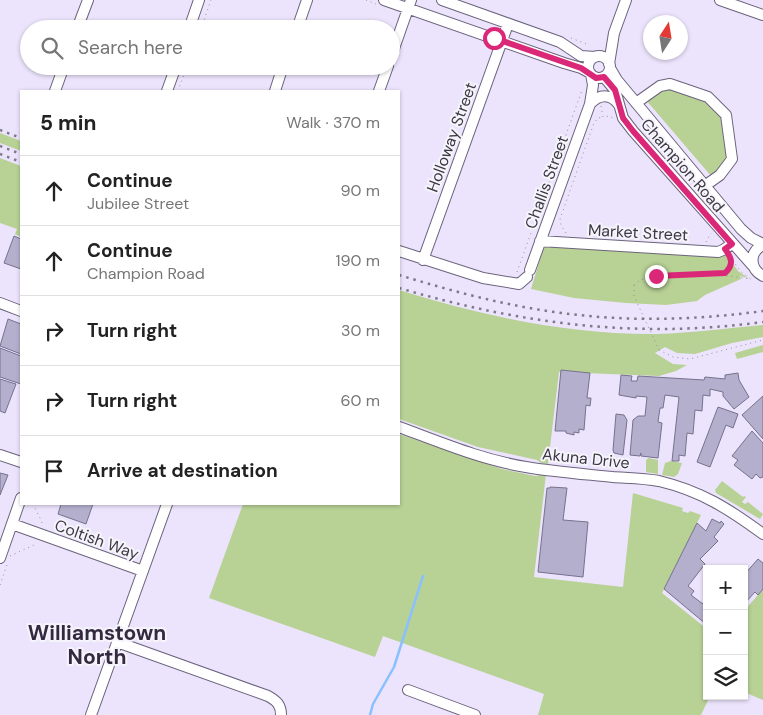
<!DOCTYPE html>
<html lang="en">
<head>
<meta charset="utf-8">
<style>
	body { margin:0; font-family:"DM Sans",sans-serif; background:#f2f2f2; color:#222 }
	.controls { position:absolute; right:15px; bottom:15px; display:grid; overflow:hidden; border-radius:0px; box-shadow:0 1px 4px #0004 }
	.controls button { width:45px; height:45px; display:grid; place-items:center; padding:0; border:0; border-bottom:1px solid #e0e0e0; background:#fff; color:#222; font:25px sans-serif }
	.compass { position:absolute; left:643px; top:15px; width:45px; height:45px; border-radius:50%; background:#fff; box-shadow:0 1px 4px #0004; rotate:12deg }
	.stop { position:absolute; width:15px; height:15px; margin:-11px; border:4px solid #db2777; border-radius:50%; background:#fff }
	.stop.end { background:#db2777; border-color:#fff; box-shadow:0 1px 5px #0008 }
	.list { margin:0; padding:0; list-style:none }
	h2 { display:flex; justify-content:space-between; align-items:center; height:65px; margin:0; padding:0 20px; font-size:21px }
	h2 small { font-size:16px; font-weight:400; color:#767676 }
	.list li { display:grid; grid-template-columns:32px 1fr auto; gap:15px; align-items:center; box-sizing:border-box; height:70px; padding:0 20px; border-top:1px solid #e0e0e0 }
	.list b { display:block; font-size:19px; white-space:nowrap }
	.list p { margin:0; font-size:16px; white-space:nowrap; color:#767676 }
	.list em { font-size:16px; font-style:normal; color:#767676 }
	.icon { flex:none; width:28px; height:28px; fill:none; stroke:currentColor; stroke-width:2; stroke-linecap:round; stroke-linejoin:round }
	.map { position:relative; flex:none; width:763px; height:715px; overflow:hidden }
	.search { position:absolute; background:#fff; box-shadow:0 1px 4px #0004; left:20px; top:20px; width:380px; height:55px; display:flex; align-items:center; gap:12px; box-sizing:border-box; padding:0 18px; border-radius:28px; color:#767676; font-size:19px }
	.panel { position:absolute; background:#fff; box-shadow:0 1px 4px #0004; left:20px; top:90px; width:380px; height:415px; border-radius:0px }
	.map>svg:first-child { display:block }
</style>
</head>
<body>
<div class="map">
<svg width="763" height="715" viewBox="0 0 763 715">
	<rect width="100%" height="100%" fill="#ece4fc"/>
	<path fill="#b8d195" d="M 666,86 L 704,97 L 722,117 L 729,156 L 722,165 L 711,176 L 646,100 Z
		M 0,133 L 21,141 L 21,151 L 0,143 Z
		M 0,158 L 21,166 L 21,237 L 15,234 L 17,229 L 0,223 Z
		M 544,246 L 707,256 L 727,255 L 738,271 L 748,278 L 740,276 L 741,279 L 705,295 L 697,301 L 666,305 L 626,303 L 574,298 L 531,289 Z
		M 399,290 C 483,316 568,335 657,334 C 692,333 728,328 763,325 L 763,337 L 732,343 L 695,354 L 677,353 L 665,347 L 655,353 L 673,364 L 687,365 L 676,371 L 659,376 L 559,372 L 548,464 L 541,463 L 537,460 L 478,447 L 399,419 Z
		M 763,345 L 763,352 L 737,359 L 735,353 Z
		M 399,434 L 502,469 L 535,476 L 546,474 L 534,577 L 623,587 L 633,493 L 683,508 L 682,511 L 688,513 L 690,511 L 701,515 L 662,593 L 707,629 L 707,696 L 710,696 L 701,715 L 538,715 L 544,694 L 383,636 L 375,657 L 209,598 L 243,504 L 399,504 Z
		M 649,458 L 658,460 L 658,474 L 646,472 L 646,460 Z
		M 671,461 L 682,463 L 678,474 L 674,477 L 662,475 L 665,463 Z
		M 722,481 L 743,497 L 744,496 L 746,497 L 742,502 L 745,504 L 748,502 L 763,514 L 760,519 L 716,493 L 715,490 Z
		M 763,589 L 763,700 L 744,692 L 744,611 Z"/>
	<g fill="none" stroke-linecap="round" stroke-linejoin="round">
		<path stroke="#89c0ff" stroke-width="2.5" d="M 370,715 L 373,704 L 394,667 L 423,576"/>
	</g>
	<path fill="#b3afcd" stroke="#76728d" d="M 14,236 L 21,239 L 21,269 L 4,263 Z
		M 8,319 L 21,324 L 21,354 L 0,346 Z
		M 0,348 L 21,356 L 21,384 L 0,377 Z
		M 561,370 L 590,373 L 587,398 L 591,398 L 590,406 L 586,405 L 584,430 L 579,429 L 579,433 L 574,432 L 574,435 L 566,433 L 566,431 L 555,431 Z
		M 738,373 L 739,380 L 749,397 L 734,409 L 723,396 L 723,392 L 710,389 L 710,396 L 703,395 L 702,411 L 695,410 L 693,434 L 687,433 L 685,456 L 679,455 L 679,461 L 672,461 L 679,397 L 665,395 L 663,408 L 660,408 L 658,422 L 662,423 L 658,458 L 641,456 L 641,453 L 640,456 L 630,455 L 633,420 L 638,416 L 645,416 L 647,397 L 636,396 L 636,398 L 619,395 L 621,375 L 632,376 L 631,381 L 637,381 L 638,376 L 704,380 L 705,377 L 725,379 L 725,375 Z
		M 0,379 L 16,384 L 5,413 L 0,411 Z
		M 763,396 L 763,439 L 742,415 Z
		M 718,407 L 738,414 L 733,428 L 726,425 L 710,467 L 697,462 Z
		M 616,414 L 624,415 L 627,420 L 623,455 L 614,453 L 613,450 Z
		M 752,431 L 763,443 L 763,477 L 760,478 L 756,474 L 752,479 L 734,465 L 738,460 L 732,456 Z
		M 0,473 L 8,475 L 0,495 Z
		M 550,487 L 567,488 L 563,520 L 588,522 L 583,577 L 538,572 L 547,488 L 550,488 Z
		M 61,504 L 93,504 L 86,524 L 58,514 Z
		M 712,519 L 720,523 L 721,521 L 724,524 L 714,537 L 718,541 L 700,559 L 705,564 L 688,586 L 694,591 L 691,595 L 707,607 L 707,625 L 664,589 L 697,523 L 706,531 Z
		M 758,559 L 763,563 L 763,589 L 758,595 L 755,592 L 744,604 L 744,575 Z"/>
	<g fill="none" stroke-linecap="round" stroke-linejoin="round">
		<g stroke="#6c637d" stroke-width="12">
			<path id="minor" d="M 384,0 L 564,63 L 581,68 L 590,73
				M 442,0 L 560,42 L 581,56 L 595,57
				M 720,0 L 763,15
				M 77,29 L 88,0
				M 189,29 L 199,0
				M 297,29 L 307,0
				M588 67a11 11 0 1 1 22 0a11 11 0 1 1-22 0Z
				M 391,57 L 411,0
				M 609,64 L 614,33 L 626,0
				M 610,68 L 617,80 L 741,229 L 751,238 L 763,244
				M 604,77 L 615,90 L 623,118 L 633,131 L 753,266
				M 55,91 L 64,66
				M 167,91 L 176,66
				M 275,91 L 283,66
				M 379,91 L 388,66
				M 636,103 L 660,86 L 670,84 L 708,97 L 726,115 L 732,159 L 720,175 L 706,185
				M 590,104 C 599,94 611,93 619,105
				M 540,241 L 718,252 L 723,250 L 732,244
				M 763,245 C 749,252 749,268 763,276
				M 399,251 L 483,278 L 519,284 L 527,277
				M 423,260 L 508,24
				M 530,270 L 590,104 L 593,85 L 591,74
				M 0,303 L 21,311
				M 399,427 C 440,442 482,460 526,467 C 555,472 584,474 613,477 C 628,478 644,478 659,481 C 701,491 729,509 763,534
				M 0,455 L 21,462
				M 12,524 L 143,571
				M 0,558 L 21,498
				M 117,642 L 268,696 C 277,701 281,705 281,715
				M 408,690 L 475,715
				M 91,715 L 167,504"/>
		</g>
		<path stroke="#948ea0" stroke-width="1" stroke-dasharray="1 4" stroke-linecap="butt" d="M 366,0 L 376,4
			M 201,29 L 211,0
			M 571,38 L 589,45
			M 178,91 L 187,66
			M 601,106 L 603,117 L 609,116 L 613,118
			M 566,233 L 561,225 L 560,219 L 594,123 L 598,118 L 603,117
			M 706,242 L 711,233
			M 730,256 L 740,271 L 752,280
			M 517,272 L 582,90
			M 722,274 L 729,270 L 732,260
			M 634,285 C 650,266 726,275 750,279
			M 659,350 L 673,357 L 690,359 L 763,340
			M 33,504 L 42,522 L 41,525
			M 10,556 L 34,545 L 35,543
			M 0,585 L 8,562"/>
		<use href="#minor" stroke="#fff" stroke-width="10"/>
		<path stroke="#7f798a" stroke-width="2.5" stroke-dasharray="2.5 5" stroke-linecap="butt" d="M 0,130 L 21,138
			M 0,146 L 21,154
			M 0,154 L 21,162
			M 399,275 C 452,291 506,306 562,313 C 629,322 696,320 763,311
			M 399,288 C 522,324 635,339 763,322"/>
		<path stroke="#948ea0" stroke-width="1" stroke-dasharray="1 4" stroke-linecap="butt" d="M 634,285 L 634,296 L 659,350"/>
	</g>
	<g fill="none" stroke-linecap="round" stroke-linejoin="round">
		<path stroke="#db2777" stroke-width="6" d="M 494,38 L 581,68 L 596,78 L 604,77 L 615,90 L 623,118 L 633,131 L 732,244 L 725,249 C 732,258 734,265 725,273 L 656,276"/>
	</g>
	<g text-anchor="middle" stroke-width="4" stroke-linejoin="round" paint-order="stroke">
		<g font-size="16" fill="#3c3844" stroke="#f6f4fb">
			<text transform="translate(451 137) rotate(-70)" y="6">Holloway Street</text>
			<text transform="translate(683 165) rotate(49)" y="6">Champion Road</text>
			<text transform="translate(546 182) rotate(-70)" y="6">Challis Street</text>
			<text transform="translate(638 232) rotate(3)" y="6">Market Street</text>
			<text transform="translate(586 458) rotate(6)" y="6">Akuna Drive</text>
			<text transform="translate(97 539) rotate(20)" y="6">Coltish Way</text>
		</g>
		<g font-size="21" font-weight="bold" fill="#332a41" stroke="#f6f4fb">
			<text x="97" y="640">Williamstown<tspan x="97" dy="24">North</tspan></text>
		</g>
	</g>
</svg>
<div class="controls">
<button>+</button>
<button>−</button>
<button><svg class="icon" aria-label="layers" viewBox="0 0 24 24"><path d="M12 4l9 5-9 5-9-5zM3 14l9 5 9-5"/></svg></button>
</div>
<svg class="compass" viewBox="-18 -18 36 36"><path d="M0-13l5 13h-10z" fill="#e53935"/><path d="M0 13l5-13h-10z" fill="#767676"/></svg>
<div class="stop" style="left:494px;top:38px"></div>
<div class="stop end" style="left:656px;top:276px"></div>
<div class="search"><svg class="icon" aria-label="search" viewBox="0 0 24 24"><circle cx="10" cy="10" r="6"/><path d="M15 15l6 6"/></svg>Search here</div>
<section class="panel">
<h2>5 min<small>Walk · 370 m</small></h2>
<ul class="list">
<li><svg class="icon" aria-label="ahead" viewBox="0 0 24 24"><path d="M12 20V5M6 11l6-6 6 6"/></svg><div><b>Continue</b><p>Jubilee Street</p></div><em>90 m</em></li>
<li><svg class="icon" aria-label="ahead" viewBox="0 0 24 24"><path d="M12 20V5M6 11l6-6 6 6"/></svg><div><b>Continue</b><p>Champion Road</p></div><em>190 m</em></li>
<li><svg class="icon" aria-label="right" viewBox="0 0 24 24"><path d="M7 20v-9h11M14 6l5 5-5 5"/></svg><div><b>Turn right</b></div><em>30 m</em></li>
<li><svg class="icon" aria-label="right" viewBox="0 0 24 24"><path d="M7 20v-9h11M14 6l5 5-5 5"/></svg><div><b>Turn right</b></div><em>60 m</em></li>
<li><svg class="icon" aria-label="arrive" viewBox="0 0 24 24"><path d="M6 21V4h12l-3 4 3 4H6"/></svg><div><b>Arrive at destination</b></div></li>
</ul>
</section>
</div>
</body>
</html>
